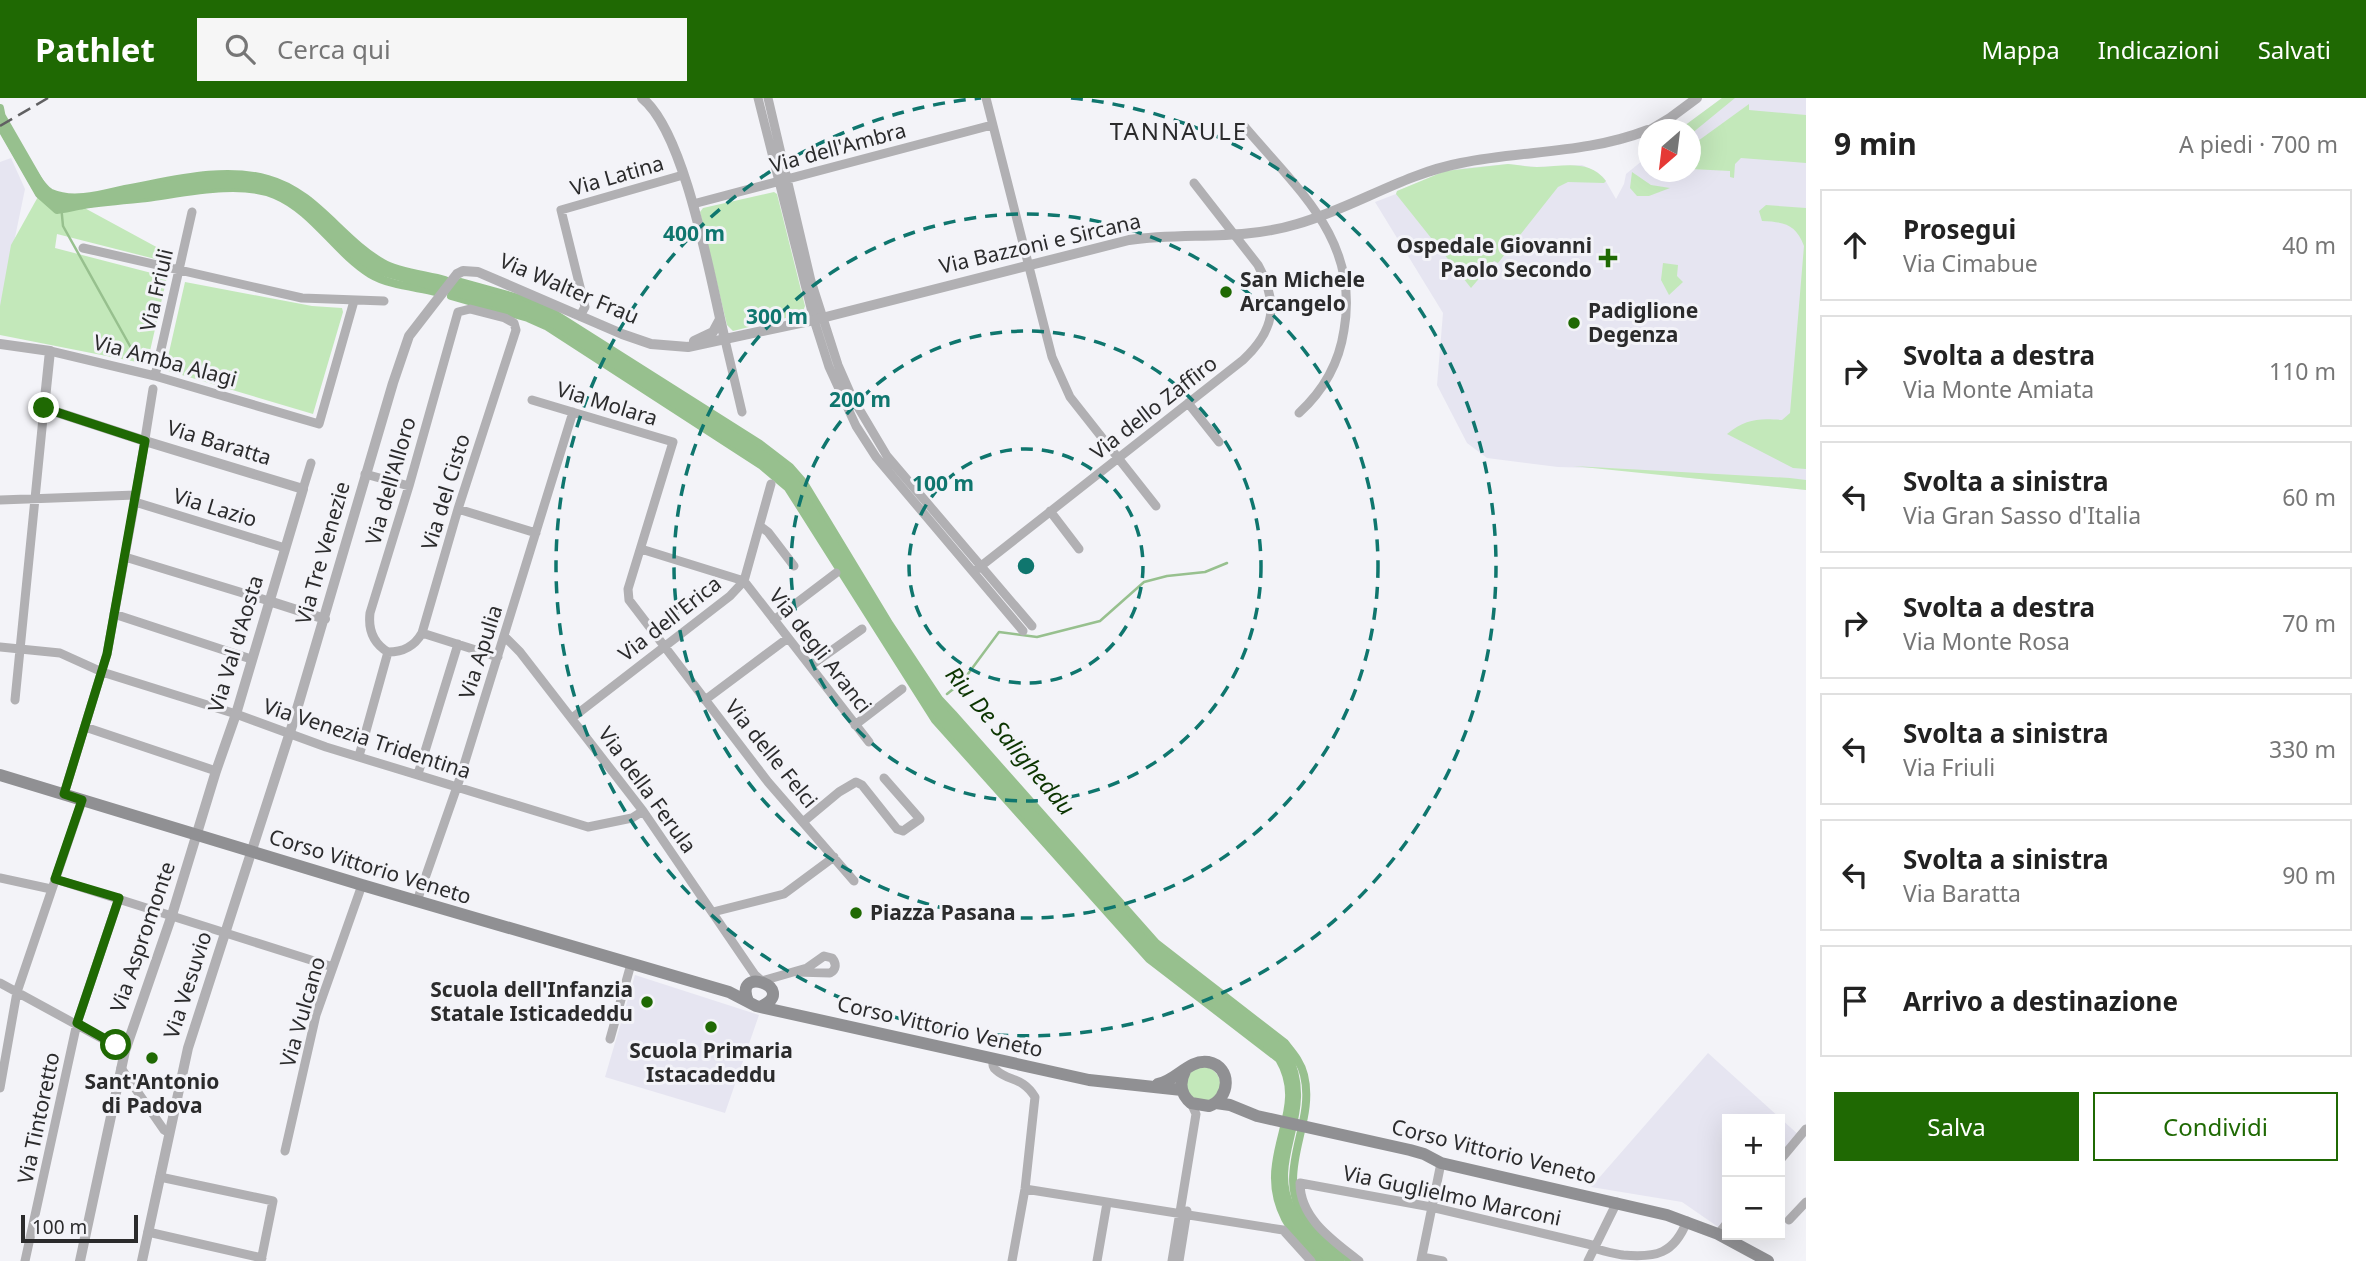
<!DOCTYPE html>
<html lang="it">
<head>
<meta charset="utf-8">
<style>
	body { margin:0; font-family:"Noto Sans",sans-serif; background:#f6f6f6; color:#222 }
	.controls { position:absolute; right:21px; bottom:21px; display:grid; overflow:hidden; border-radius:0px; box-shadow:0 7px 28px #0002 }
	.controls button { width:63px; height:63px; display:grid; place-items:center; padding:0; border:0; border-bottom:2px solid #e0e0e0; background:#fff; color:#222; font:35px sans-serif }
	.compass { position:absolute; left:1638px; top:21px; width:63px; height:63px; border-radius:50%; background:#fff; box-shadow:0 7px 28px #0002; rotate:208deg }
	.scale { position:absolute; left:21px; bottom:18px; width:117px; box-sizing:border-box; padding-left:7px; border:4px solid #2b2b2c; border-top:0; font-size:19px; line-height:24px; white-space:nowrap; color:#2b2b2c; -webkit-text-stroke:5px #f3f3f8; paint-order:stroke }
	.stop { position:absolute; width:21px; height:21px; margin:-16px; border:5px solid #1f6903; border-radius:50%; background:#fff }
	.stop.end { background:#1f6903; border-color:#fff; box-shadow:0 2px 7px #0008 }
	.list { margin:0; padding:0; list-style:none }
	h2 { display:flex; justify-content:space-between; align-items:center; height:91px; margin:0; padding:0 28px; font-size:30px }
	h2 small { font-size:23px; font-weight:400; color:#767676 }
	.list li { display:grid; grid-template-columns:46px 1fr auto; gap:21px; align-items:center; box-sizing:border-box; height:112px; margin:0 14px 14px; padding:0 14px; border:2px solid #e0e0e0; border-radius:0px }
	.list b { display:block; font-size:26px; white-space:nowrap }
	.list p { margin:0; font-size:23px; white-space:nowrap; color:#767676 }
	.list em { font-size:23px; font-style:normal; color:#767676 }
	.actions { display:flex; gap:14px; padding:21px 28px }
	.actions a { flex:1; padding:16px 0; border:2px solid #1f6903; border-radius:0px; text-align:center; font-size:24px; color:#1f6903 }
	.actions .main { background:#1f6903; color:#fff }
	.icon { flex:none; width:38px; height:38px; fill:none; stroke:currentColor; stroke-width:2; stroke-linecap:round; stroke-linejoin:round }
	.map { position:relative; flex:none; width:1806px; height:1163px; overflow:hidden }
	header { display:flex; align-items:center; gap:42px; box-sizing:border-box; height:98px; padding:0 35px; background:#1f6903; color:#fff }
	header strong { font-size:33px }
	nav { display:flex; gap:38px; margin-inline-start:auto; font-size:24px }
	.search { width:490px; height:63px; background:#f6f6f6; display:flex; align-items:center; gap:18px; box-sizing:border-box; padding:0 24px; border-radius:0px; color:#767676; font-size:26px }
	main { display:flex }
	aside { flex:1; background:#fff }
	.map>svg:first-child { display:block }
</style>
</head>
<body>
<header>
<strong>Pathlet</strong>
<div class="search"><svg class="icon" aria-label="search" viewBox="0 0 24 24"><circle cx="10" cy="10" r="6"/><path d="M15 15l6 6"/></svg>Cerca qui</div>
<nav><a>Mappa</a><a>Indicazioni</a><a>Salvati</a></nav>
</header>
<main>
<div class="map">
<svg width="1806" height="1163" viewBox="0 0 1806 1163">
	<rect width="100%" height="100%" fill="#f3f3f8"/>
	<path fill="#e6e5f1" d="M 1722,0 L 1806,0 L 1806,392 L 1681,379 L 1627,371 L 1558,369 L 1487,360 L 1467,345 L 1437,287 L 1443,215 L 1375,104 L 1396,96 L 1397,93 L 1455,71 L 1508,66 L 1536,69 L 1582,67 L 1597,74 L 1604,80 L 1616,101 L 1624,86 L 1626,76 L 1648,58 L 1648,74 L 1690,74 L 1690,32 L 1680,31 Z
		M 11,60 L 25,91 L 0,212 L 0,227 L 0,64 Z
		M 635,877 L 759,917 L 725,1015 L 605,979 Z
		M 1708,955 L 1800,1038 L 1780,1064 L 1780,1021 L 1727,1021 L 1727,1128 L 1724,1133 L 1682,1104 L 1591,1089 Z"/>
	<path fill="#c3e8ba" d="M 1722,0 L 1735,0 L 1691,36 L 1690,32 L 1680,31 Z
		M 1749,6 L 1749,12 L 1806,17 L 1806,65 L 1741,60 L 1735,66 L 1734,80 L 1730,79 L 1730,73 L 1691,71 L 1691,48 Z
		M 1508,66 C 1518,67 1528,69 1537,69 C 1563,69 1588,60 1606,83 L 1604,85 L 1568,84 L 1558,89 L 1498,165 L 1494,163 L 1471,190 L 1396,96 L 1397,93 L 1445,73 Z
		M 1632,74 L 1651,87 L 1670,90 L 1649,98 L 1637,98 L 1630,90 Z
		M 44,88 L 173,158 L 171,165 L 57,136 L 55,150 L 167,179 L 147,266 L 0,237 L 0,208 L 11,147 Z
		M 774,94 L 777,96 L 805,208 L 802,216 L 733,233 L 727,227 L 700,114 L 703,110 Z
		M 1766,107 L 1806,110 L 1806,371 L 1793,370 L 1727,336 C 1746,321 1758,320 1782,322 L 1790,315 L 1804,148 C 1796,126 1784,124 1762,123 L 1759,113 Z
		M 1663,165 L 1678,167 L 1677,178 L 1683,184 L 1669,197 L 1661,182 Z
		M 185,184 L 312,208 L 342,210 L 343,214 L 313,316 L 165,272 Z
		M 1573,368 L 1790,380 L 1806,382 L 1806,392 Z
		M1186 986a17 17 0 1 1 34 0a17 17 0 1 1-34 0Z"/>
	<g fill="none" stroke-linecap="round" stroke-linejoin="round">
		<path stroke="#97c08e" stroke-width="2.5" d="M 61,107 L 63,128 L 135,257
			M 947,596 L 962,584 L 999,534 L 1037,539 L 1100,523 L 1144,484 L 1167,478 L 1205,474 L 1227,465
			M 928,600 L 933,601"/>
		<path stroke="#97c08e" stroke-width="8" d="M 0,10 L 2,20 C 12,36 37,88 51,95 C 73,105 103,96 125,91 C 170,83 222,68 268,81 C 316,94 341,141 383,165 C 398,174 427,177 445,182 L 436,194 C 415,189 388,187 370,176 C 335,154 313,113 275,97 C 240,82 184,95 147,100 C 126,102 104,104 83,107 C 74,109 66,111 57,112 L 39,96 L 0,28
			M 1322,1163 C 1291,1140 1270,1106 1276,1066 C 1281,1027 1301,998 1279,961 L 1149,861 L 935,622 L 788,390 L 762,368 L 546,228 L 528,220 L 451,198 L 461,184 L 529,203 L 550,213 L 760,346 L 790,369 L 804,385 L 890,527 L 939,601 L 953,616 L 1156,845 L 1285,945 C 1293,955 1301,964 1304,977 C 1317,1029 1269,1077 1310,1128 C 1322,1142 1337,1152 1351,1163"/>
		<path stroke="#97c08e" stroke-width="14" d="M 0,21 L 42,94 L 51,102 L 61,107 L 198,85 L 229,83 L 261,86 L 273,89 L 300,103 L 354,153 L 379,170 L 530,212 L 551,221 L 766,362 L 790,382 L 928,600 L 947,623 L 1142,844 L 1284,956 C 1315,1015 1262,1058 1289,1112 C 1300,1133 1319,1148 1337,1163"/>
		<path stroke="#b1b0b3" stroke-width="9" d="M 758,0 L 814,222 L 829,269 L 856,328 L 876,359 L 1023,533
			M 768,0 L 811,183 L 838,267 L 852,299 L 887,358 L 1032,528
			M 986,0 L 1052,259 L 1070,299 L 1156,408
			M 1244,28 C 1297,91 1360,142 1344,232 C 1339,266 1323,293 1299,315
			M 693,106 L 992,27
			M 83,150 L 302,200 L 384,203
			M 470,211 L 505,220 L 514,225 L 516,232 L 458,411 L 422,535 C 414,549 403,554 388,554 C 373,545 368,532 370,515 L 409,388 L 458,214 Z
			M 580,218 L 585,209 L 561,112 L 683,77
			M 725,242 L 742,314
			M 50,253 L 155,278 L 319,326 L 354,203
			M 155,278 L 192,114
			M 532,302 L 673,344 L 628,491 L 629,502 L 768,684 L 854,783
			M 1188,305 L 1219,344
			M 365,376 L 409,388
			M 303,391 L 311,365
			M 0,402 L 136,397
			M 135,404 L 285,450
			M 458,411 L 536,435
			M 1050,413 L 1079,451
			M 760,428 L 768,434 L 794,468
			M 641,451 L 744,483
			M 125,459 L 269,503
			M 976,472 L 1243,262 C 1275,232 1279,206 1258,167 L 1194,85
			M 744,483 L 869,644
			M 114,516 L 251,561
			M 774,522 L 836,475
			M 422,535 L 498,559
			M 505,539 L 520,554 L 643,713 L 755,877 L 762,883 L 807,870 L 824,858 L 832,860 C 837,866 836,872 830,875 L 796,874
			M 0,549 L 60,555 L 102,574 L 236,616 L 326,649 L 588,729 L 632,720 L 643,713
			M 810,568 L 862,531
			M 15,602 L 44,310
			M 705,602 L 788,540
			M 572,620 L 730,498 L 744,483 L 771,386
			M 855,627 L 902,591
			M 85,629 L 216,673
			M 359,658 L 388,554
			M 418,676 L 458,546
			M 64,696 L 107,556 L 136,397 L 153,291
			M 803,724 L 839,694 L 856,684 L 862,687 L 897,731 L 903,733 L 920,721 L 884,680
			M 0,780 L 51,791
			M 55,781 L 333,869
			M 417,803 L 459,683 L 573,314
			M 713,814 L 784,796 L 834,759
			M 0,885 L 125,953
			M 610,941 L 631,866
			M 993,961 C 993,966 992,969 996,972 C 1009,984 1022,978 1035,999 L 1025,1091 L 1012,1163
			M 121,970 L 164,1032 L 169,1035
			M 0,990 L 17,894 L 82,703
			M 285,1053 L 316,917 L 362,787
			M 1780,1062 L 1806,1031
			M 160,1079 L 273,1103 L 261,1163
			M 1025,1091 L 1283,1132 L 1311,1163
			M 1789,1122 L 1806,1104
			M 148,1134 L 262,1160
			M 1718,1136 L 1727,1125
			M 1595,1150 C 1604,1154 1613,1155 1623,1157 C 1656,1160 1674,1156 1687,1123
			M 1422,1159 L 1443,1163
			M 25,1163 L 77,925 L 119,800
			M 1097,1163 L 1107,1105
			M 1172,1163 L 1196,1016 L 1191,1005
			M 1179,1163 L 1187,1113
			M 1359,1163 C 1334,1143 1300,1121 1300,1085 L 1431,1109 L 1596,1148
			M 1421,1163 L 1441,1065
			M 1588,1163 L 1617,1104"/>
		<path stroke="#b1b0b3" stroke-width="10" d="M 642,0 C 686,35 711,185 725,242
			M 1650,32 L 1670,20 L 1697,0
			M 694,243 L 713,234 L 720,221
			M 0,246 L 50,253 L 44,310 L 145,343 L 303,391 L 236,616 L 216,673 L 172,817 L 125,953 L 80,1163
			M 269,503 L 325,521
			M 142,1163 L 188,950 L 292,628 L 393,285 L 409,238 L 457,176 L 463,173 L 478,174 L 622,236 L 651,246 L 688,249 L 814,222 L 1129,142 C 1185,134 1242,143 1297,126 C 1353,110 1403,76 1461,65 C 1525,52 1586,56 1648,32"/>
		<path stroke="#909093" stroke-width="12" d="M 0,677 L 362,787 L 729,894 L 756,908 L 1089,982 L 1182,992
			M 748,903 C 733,866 798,890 762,908
			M 1158,986 C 1176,983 1189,961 1208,964 C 1233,969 1230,1001 1209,1008 L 1191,1005 C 1181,997 1179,985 1185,973
			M 1216,1005 L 1230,1007 L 1257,1018 L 1410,1052 L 1424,1056 L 1441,1065 L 1667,1117 L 1718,1136 L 1768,1163"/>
		<path stroke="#606062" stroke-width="2.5" stroke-dasharray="14 7" stroke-linecap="butt" d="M 0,28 L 48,0"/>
	</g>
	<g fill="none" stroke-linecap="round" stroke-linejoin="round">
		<path stroke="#1f6903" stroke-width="9" d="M 44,310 L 145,343 L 107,556 L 64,696 L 82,702 L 55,781 L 119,800 L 77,925 L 116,947"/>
	</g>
	<g fill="none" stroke="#0f766e" stroke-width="3.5" stroke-dasharray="12 9">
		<circle cx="1026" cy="468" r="117"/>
		<circle cx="1026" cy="468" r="235"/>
		<circle cx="1026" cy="468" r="352"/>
		<path d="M1071 0A470 470 0 1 1 981 0"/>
	</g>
	<g fill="#1f6903" stroke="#f3f3f8" stroke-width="2.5">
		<path d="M1604.5 149.5h7v7h7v7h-7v7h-7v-7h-7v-7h7z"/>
		<circle cx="1226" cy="194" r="7"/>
		<circle cx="1574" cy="225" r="7"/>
		<circle cx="856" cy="815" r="7"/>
		<circle cx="647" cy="904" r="7"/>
		<circle cx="711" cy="929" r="7"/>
		<circle cx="152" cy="960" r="7"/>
	</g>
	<g text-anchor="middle" stroke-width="6" stroke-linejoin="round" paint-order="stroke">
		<g font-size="21" fill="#2b2b2c" stroke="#f3f3f8">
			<text transform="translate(838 50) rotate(-15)" y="7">Via dell'Ambra</text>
			<text transform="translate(617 78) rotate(-16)" y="7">Via Latina</text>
			<text transform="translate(1040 146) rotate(-13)" y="7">Via Bazzoni e Sircana</text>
			<text transform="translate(569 191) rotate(23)" y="7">Via Walter Frau</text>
			<text transform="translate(157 192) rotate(-77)" y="7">Via Friuli</text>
			<text transform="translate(165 263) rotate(15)" y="7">Via Amba Alagi</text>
			<text transform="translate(607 306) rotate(17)" y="7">Via Molara</text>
			<text transform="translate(1154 310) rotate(-38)" y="7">Via dello Zaffiro</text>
			<text transform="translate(219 345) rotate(17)" y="7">Via Baratta</text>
			<text transform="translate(391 383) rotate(-74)" y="7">Via dell'Alloro</text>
			<text transform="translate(446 394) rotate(-73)" y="7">Via del Cisto</text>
			<text transform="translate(215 410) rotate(17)" y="7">Via Lazio</text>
			<text transform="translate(323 455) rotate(-74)" y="7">Via Tre Venezie</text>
			<text transform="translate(670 521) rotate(-38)" y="7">Via dell'Erica</text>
			<text transform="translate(236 546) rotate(-73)" y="7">Via Val d'Aosta</text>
			<text transform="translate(820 553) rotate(52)" y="7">Via degli Aranci</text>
			<text transform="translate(481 554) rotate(-72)" y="7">Via Apulia</text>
			<text transform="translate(367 641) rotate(18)" y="7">Via Venezia Tridentina</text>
			<text transform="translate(771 656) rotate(51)" y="7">Via delle Felci</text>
			<text transform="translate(647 692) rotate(54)" y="7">Via della Ferula</text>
			<text transform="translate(370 769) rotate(17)" y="7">Corso Vittorio Veneto</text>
			<text transform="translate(143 839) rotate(-71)" y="7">Via Aspromonte</text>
			<text transform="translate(188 887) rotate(-72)" y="7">Via Vesuvio</text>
			<text transform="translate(303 914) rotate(-74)" y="7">Via Vulcano</text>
			<text transform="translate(940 929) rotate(13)" y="7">Corso Vittorio Veneto</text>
			<text transform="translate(39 1020) rotate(-78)" y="7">Via Tintoretto</text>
			<text transform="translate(1494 1054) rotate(14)" y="7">Corso Vittorio Veneto</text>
			<text transform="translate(1452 1098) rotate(12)" y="7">Via Guglielmo Marconi</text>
		</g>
		<g font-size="21" font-weight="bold" fill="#2b2b2c" stroke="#f3f3f8" text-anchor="start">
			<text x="1592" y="155" text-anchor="end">Ospedale Giovanni<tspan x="1592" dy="24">Paolo Secondo</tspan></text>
			<text x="1240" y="189">San Michele<tspan x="1240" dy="24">Arcangelo</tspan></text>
			<text x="1588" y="220">Padiglione<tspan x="1588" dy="24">Degenza</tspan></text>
			<text x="870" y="822">Piazza Pasana</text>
			<text x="633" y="899" text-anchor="end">Scuola dell'Infanzia<tspan x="633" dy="24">Statale Isticadeddu</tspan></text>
			<text x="711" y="960" text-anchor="middle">Scuola Primaria<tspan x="711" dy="24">Istacadeddu</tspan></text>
			<text x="152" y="991" text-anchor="middle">Sant'Antonio<tspan x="152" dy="24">di Padova</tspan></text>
		</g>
		<g font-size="23" font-style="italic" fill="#0c3501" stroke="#f3f3f8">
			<text transform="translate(1010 643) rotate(50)" y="8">Riu De Saligheddu</text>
		</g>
		<g font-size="24" letter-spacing="2" fill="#2b2b2c" stroke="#f3f3f8">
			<text x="1179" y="42">TANNAULE</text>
		</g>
	</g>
	<circle cx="1026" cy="468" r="10" fill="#0f766e" stroke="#f3f3f8" stroke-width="3.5"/>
	<g font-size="21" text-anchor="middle" font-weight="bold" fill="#0f766e" stroke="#f3f3f8" stroke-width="6" stroke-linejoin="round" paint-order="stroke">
		<text x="694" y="143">400 m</text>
		<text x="777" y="226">300 m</text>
		<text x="860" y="309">200 m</text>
		<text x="943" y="393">100 m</text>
	</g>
</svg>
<div class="controls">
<button>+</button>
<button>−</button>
</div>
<svg class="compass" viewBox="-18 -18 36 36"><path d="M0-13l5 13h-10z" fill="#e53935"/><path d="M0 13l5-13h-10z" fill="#767676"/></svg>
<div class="scale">100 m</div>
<div class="stop" style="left:116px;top:947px"></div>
<div class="stop end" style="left:44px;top:310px"></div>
</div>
<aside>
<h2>9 min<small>A piedi · 700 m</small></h2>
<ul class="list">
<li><svg class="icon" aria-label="ahead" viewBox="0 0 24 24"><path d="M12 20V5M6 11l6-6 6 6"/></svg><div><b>Prosegui</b><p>Via Cimabue</p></div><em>40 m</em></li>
<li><svg class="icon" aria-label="right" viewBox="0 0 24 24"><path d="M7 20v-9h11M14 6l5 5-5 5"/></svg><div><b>Svolta a destra</b><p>Via Monte Amiata</p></div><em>110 m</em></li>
<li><svg class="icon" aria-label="left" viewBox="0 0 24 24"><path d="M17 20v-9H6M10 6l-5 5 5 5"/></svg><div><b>Svolta a sinistra</b><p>Via Gran Sasso d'Italia</p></div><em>60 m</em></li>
<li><svg class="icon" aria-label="right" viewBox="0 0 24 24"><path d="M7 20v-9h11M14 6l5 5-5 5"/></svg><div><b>Svolta a destra</b><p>Via Monte Rosa</p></div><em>70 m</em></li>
<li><svg class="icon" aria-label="left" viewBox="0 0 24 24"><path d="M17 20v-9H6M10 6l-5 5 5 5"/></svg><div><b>Svolta a sinistra</b><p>Via Friuli</p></div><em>330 m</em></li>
<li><svg class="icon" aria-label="left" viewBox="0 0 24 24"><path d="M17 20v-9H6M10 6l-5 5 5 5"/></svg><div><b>Svolta a sinistra</b><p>Via Baratta</p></div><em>90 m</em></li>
<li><svg class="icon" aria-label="arrive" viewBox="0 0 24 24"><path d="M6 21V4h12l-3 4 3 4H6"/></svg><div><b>Arrivo a destinazione</b></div></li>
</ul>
<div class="actions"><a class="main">Salva</a><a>Condividi</a></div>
</aside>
</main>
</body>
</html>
